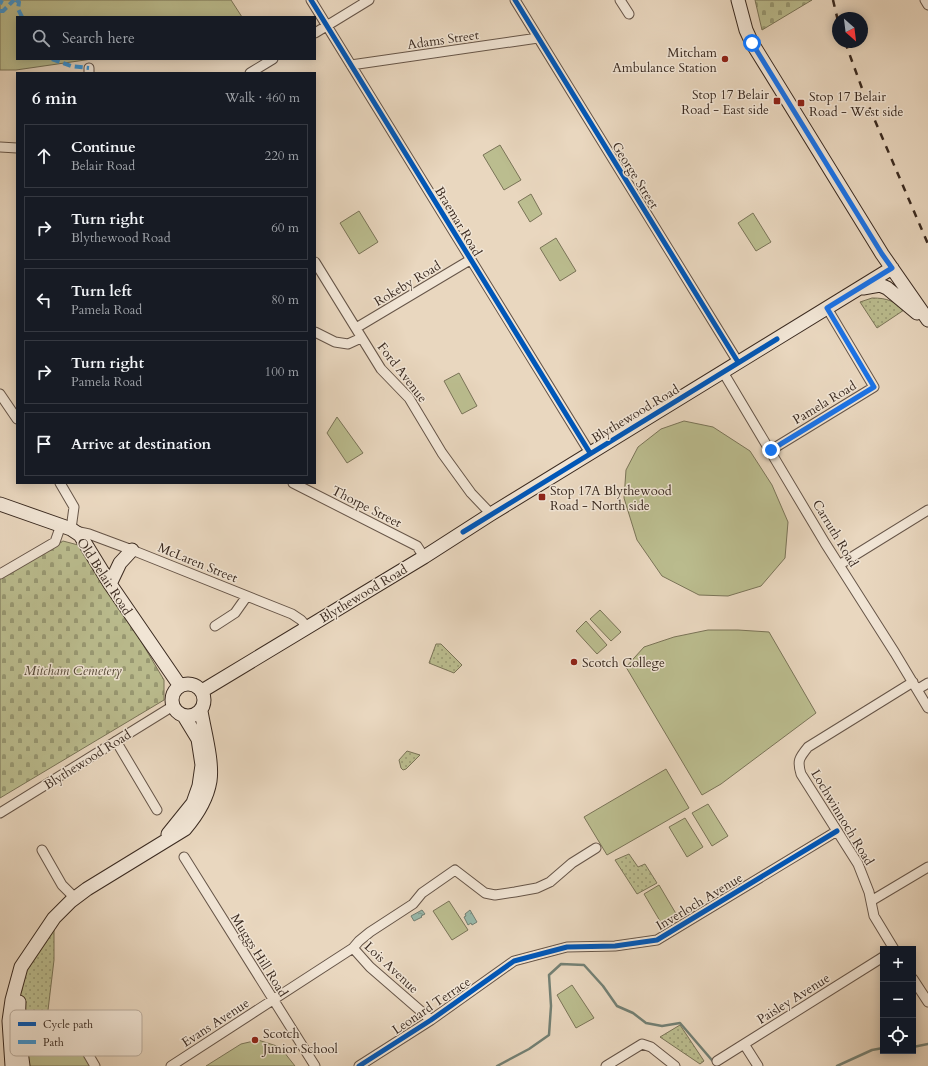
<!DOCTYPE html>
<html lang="en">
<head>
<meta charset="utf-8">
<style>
	body { margin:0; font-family:Cardo,serif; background:#242831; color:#f1f3f6 }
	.controls { position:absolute; right:12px; bottom:12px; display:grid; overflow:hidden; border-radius:0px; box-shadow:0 2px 10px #0003 }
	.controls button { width:36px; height:36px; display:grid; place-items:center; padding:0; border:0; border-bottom:1px solid #363941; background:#171b24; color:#f1f3f6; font:20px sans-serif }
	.compass { position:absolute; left:832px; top:12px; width:36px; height:36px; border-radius:50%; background:#171b24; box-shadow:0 2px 10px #0003; rotate:152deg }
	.stop { position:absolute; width:12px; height:12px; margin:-9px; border:3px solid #1a73e8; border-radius:50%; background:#fff }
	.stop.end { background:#1a73e8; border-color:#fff; box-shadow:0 1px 4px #0008 }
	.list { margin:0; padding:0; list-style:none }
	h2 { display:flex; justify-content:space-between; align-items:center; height:52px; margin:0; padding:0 16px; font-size:17px }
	h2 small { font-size:13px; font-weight:400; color:#9ea1a6 }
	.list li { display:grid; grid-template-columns:26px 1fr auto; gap:12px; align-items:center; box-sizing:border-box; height:64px; margin:0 8px 8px; padding:0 8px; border:1px solid #363941; border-radius:0px }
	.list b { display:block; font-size:15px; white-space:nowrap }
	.list p { margin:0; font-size:13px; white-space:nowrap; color:#9ea1a6 }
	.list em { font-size:13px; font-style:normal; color:#9ea1a6 }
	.icon { flex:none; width:22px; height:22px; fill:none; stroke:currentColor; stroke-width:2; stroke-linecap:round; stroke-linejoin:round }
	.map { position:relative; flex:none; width:928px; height:1066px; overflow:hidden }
	.search { position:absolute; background:#171b24; box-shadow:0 2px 10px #0003; left:16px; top:16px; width:300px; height:44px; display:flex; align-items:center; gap:10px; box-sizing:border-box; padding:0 14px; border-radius:0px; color:#9ea1a6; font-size:15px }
	.panel { position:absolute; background:#171b24; box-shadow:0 2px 10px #0003; left:16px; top:72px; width:300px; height:412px; border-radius:0px }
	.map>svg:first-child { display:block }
</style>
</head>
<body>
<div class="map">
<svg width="928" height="1066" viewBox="0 0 928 1066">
	<defs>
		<pattern id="grass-dots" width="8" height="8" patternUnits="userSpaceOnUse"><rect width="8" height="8" fill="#bbbd8f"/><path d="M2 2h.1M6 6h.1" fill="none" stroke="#999a74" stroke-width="1.8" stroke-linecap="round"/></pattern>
		<pattern id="cemetery-stones" width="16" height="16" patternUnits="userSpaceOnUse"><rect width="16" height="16" fill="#bbbd8f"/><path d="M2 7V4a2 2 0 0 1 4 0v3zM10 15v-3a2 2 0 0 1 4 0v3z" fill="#999a74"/></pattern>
		<pattern id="water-ripples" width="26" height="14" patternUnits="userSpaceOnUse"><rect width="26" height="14" fill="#99baac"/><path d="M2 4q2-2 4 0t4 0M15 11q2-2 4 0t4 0" fill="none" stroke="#7e978c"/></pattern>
	</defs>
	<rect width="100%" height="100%" fill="#e9d7bf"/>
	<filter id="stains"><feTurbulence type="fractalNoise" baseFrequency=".005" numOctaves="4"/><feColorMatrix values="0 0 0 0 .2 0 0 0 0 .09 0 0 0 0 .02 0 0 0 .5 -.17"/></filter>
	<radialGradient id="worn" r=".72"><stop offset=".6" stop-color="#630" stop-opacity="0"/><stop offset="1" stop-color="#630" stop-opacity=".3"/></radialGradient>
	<path fill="url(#grass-dots)" stroke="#7a7458" d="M 872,298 C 888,298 893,301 904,310 L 877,328 L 860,302 Z
		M 436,644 L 441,644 L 462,665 L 454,673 L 429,663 Z
		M 407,751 L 420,755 L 406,769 L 403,770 L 401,768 L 399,760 Z
		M 629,854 L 638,867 L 645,864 L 657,883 L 637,894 L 615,860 Z
		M 54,918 L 54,960 L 46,1027 L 9,1021 L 21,967 Z
		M 680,1025 L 704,1061 L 700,1064 L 660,1037 Z"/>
	<path fill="url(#cemetery-stones)" stroke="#7a7458" d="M 755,0 L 812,0 L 762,30 Z
		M 63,541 L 82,546 L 108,586 L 164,680 L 164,700 L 0,798 L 0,578 Z"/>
	<path fill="#bbbd8f" stroke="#7a7458" d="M 0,0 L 231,0 L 242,17 L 17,17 L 17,59 L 92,59 L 16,70 L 0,70 Z
		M 500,145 L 521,180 L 504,190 L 483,155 Z
		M 531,194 L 542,214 L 530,222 L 518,202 Z
		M 359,211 L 378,242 L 359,254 L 340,223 Z
		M 753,213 L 771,242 L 756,251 L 738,223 Z
		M 556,238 L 576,271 L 560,281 L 540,248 Z
		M 459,373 L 477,406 L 462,414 L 444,381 Z
		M 337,417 L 363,453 L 347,463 L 327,433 Z
		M 684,421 L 713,427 L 750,451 L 772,485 L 788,522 L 785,558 L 761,586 L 728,596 L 699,595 L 662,576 L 637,540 L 624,498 L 626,470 L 638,447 L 661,429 Z
		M 600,610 L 621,632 L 611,641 L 590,619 Z
		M 586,621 L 607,645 L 597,654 L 576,631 Z
		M 708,630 L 738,630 L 769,632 L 816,713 L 721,784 L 702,795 L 626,667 L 644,647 L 674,637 Z
		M 666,769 L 689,808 L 607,855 L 584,817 Z
		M 708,804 L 728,836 L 712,846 L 692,813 Z
		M 685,818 L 703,847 L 687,857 L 669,827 Z
		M 659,885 L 678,917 L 663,926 L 644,894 Z
		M 449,901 L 468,930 L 452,940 L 433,911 Z
		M 572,985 L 594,1018 L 576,1028 L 557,995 Z
		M 66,1025 L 95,1066 L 23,1066 L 18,1028 Z
		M 258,1040 L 280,1047 L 295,1066 L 206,1066 L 241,1044 Z"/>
	<path fill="url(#water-ripples)" stroke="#738074" d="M 422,910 L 425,914 L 421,916 L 422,917 L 414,921 L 411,916 Z
		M 470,910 L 477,922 L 472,925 L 471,923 L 468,925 L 464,917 L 466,916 L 465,914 Z"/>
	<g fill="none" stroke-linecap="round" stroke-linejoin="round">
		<path stroke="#738074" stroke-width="2.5" d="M 913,1047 L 928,1044
			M 497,1066 L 529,1049 L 549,1035 L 551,1006 L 549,975 L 561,964 L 584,965 L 603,986 L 617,1006 L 633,1013 L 646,1023 L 662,1026 L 680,1023 L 717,1066
			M 837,1066 L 872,1050 L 883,1048"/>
		<g stroke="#665548" stroke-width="11">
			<path id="minor" d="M 311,0 L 590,453
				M 515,0 L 738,362
				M 620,0 L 629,14
				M 925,0 L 928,5
				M 315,33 L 369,0
				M 351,65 L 538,38
				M 89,73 L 89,68
				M 250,73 L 273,59
				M 0,147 L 17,148
				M 315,262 L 381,369 L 409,398 L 442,453 L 471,493 L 491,514
				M 356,328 L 470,260
				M 315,332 L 335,342 L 348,344 L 361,338
				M 723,372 L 825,543 L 895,653 L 928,708
				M 0,394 L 17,419
				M 771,450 L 874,387 L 827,308
				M 60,483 L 74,507 L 71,529
				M 293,483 L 417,546 L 424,557
				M 75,531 L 89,534 L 132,550 L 292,614 L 301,620 L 307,627
				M 839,565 L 928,510
				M 0,574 L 55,542 L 61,525
				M 215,626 L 235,613 L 247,596
				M 918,689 L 928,683
				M 116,741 L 157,810
				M 0,813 L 173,706
				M 42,850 L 62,885 L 75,898
				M 184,857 L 315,1066
				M 871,901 L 928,867
				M 353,948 L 359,941 L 370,932 L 413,904 L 422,893 L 455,870 L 485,893 L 495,895 L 515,892 L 537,888 L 550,882 L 572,863 L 596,848
				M 894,949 L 874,916 L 869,892 L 858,864 L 801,774 C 797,761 799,758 808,747 L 913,682
				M 913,979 L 928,1002
				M 18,1028 L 66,1025 L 77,1035 L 95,1066
				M 744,1044 L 758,1066
				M 717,1061 L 883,957
				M 171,1066 L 353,948 L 370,967 L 431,1020
				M 359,1066 L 431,1020 L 514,961 L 567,947 L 615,946 L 657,940 L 837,831
				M 606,1066 L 642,1044 L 651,1047 L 675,1066"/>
		</g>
		<g stroke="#3a2a20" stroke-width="15">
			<path id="secondary" d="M 738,0 L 746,30 L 752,43 L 882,254 L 928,320
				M 863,288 L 880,285 L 887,288 L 917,313
				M 0,504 L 71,529 L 80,535 L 110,584 L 180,686
				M 110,584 L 120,563 L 132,550
				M172 700a16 16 0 1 1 32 0a16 16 0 1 1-32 0Z
				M 202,691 L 424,557 L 491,514 L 892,268
				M 168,834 L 193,803 L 199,786 L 202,765 L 198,739 L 184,716
				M 19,1002 L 18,1028 L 23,1066
				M 12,1066 L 9,1021 L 12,1000 L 21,967 L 54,918 L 71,901 L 87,889 L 185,829 C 197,815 207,799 210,781 C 213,761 204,730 201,711"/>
		</g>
		<use href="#minor" stroke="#f1e5d5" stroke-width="9"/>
		<use href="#secondary" stroke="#f1e5d5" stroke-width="13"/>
		<path stroke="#3a2a20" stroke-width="2.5" stroke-dasharray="7 7" stroke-linecap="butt" d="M 833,0 L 838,21
			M 845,42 L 867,102 L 928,244"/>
		<path stroke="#3e96d5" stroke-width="4" stroke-dasharray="8 4" stroke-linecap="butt" d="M 16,0 L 19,2 L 18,9 L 22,17
			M 0,4 L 2,0
			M 0,11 L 3,11 L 14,0
			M 52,59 L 71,66 L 89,68"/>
		<g stroke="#f1e5d5" stroke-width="8">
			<path id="cycleway" d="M 311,0 L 590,453
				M 515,0 L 738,362
				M 463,532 L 777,339
				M 359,1066 L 431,1020 L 514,961 L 567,947 L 615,946 L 657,940 L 837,831"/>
		</g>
		<use href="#cycleway" stroke="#0057b8" stroke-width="5"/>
	</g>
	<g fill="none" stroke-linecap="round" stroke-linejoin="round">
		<path stroke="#1a73e8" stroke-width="5" d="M 752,43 L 882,254 L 892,268 L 827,308 L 874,387 L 771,450"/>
	</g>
	<g fill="#8f2418" stroke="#f1e5d5" stroke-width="1.5">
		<circle cx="725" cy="59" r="4"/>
		<rect x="773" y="97" width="8" height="8" rx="2"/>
		<rect x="797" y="99" width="8" height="8" rx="2"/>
		<rect x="538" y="493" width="8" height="8" rx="2"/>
		<circle cx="574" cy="662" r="4"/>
		<circle cx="255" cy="1040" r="4"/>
	</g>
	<g text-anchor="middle" stroke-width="3" stroke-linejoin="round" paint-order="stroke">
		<g font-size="13" fill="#3a2a20" stroke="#f1e5d5">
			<text transform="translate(443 39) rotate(-8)" y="5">Adams Street</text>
			<text transform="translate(636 175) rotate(58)" y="5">George Street</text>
			<text transform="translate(459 221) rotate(59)" y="5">Braemar Road</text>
			<text transform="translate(407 283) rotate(-31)" y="5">Rokeby Road</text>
			<text transform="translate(403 372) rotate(52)" y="5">Ford Avenue</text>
			<text transform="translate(824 402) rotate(-31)" y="5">Pamela Road</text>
			<text transform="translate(635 413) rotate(-31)" y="5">Blythewood Road</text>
			<text transform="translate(367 506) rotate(27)" y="5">Thorpe Street</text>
			<text transform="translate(836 533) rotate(59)" y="5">Carruth Road</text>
			<text transform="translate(198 562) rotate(22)" y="5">McLaren Street</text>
			<text transform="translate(105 576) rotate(57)" y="5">Old Belair Road</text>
			<text transform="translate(363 593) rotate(-31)" y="5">Blythewood Road</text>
			<text transform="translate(87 759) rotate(-32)" y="5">Blythewood Road</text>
			<text transform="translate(843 817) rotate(59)" y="5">Lochwinnoch Road</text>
			<text transform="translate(699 901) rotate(-31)" y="5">Inverloch Avenue</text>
			<text transform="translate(260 955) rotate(58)" y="5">Muggs Hill Road</text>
			<text transform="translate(392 967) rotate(43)" y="5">Lois Avenue</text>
			<text transform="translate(793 998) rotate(-32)" y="5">Paisley Avenue</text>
			<text transform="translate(431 1005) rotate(-34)" y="5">Leonard Terrace</text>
			<text transform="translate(215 1022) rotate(-33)" y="5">Evans Avenue</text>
		</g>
		<g font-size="13" fill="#3a2a20" stroke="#f1e5d5" text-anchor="start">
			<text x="717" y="57" text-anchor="end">Mitcham<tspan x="717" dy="15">Ambulance Station</tspan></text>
			<text x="769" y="99" text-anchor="end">Stop 17 Belair<tspan x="769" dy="15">Road - East side</tspan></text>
			<text x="809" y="101">Stop 17 Belair<tspan x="809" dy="15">Road - West side</tspan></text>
			<text x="550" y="495">Stop 17A Blythewood<tspan x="550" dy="15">Road - North side</tspan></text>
			<text x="582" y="667">Scotch College</text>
			<text x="263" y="1038">Scotch<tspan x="263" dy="15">Junior School</tspan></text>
		</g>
		<g font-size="13" font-style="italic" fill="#544736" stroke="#f1e5d5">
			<text x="73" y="675">Mitcham Cemetery</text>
		</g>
	</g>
	<rect x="10" y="1010" width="132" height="46" rx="6" fill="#f1e5d5" stroke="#baad9f" stroke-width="1"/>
	<rect x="18" y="1022" width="18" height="4" fill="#0057b8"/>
	<rect x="18" y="1040" width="18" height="4" fill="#3e96d5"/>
	<g font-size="11" fill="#3a2a20">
		<text x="43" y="1028">Cycle path</text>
		<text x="43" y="1046">Path</text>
	</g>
	<rect width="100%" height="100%" filter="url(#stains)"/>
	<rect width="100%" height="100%" fill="url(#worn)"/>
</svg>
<div class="controls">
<button>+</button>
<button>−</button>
<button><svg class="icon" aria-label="locate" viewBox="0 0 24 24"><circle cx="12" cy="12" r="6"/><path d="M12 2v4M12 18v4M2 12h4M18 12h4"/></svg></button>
</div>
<svg class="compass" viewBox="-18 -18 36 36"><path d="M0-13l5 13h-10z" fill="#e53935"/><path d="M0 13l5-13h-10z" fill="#9ea1a6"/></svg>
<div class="stop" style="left:752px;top:43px"></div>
<div class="stop end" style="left:771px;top:450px"></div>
<div class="search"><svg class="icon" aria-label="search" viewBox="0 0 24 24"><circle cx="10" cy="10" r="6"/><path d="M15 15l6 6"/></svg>Search here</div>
<section class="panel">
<h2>6 min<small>Walk · 460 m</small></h2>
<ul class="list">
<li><svg class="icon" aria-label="ahead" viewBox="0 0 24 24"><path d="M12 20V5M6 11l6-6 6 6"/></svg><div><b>Continue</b><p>Belair Road</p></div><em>220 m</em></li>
<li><svg class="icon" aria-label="right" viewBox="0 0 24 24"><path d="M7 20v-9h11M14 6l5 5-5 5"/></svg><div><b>Turn right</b><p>Blythewood Road</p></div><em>60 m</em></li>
<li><svg class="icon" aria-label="left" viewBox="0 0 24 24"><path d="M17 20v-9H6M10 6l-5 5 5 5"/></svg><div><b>Turn left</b><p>Pamela Road</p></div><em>80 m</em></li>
<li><svg class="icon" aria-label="right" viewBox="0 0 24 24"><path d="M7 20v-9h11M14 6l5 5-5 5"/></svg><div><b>Turn right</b><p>Pamela Road</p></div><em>100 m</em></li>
<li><svg class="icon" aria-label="arrive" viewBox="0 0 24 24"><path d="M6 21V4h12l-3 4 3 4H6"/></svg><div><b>Arrive at destination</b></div></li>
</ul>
</section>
</div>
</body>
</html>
